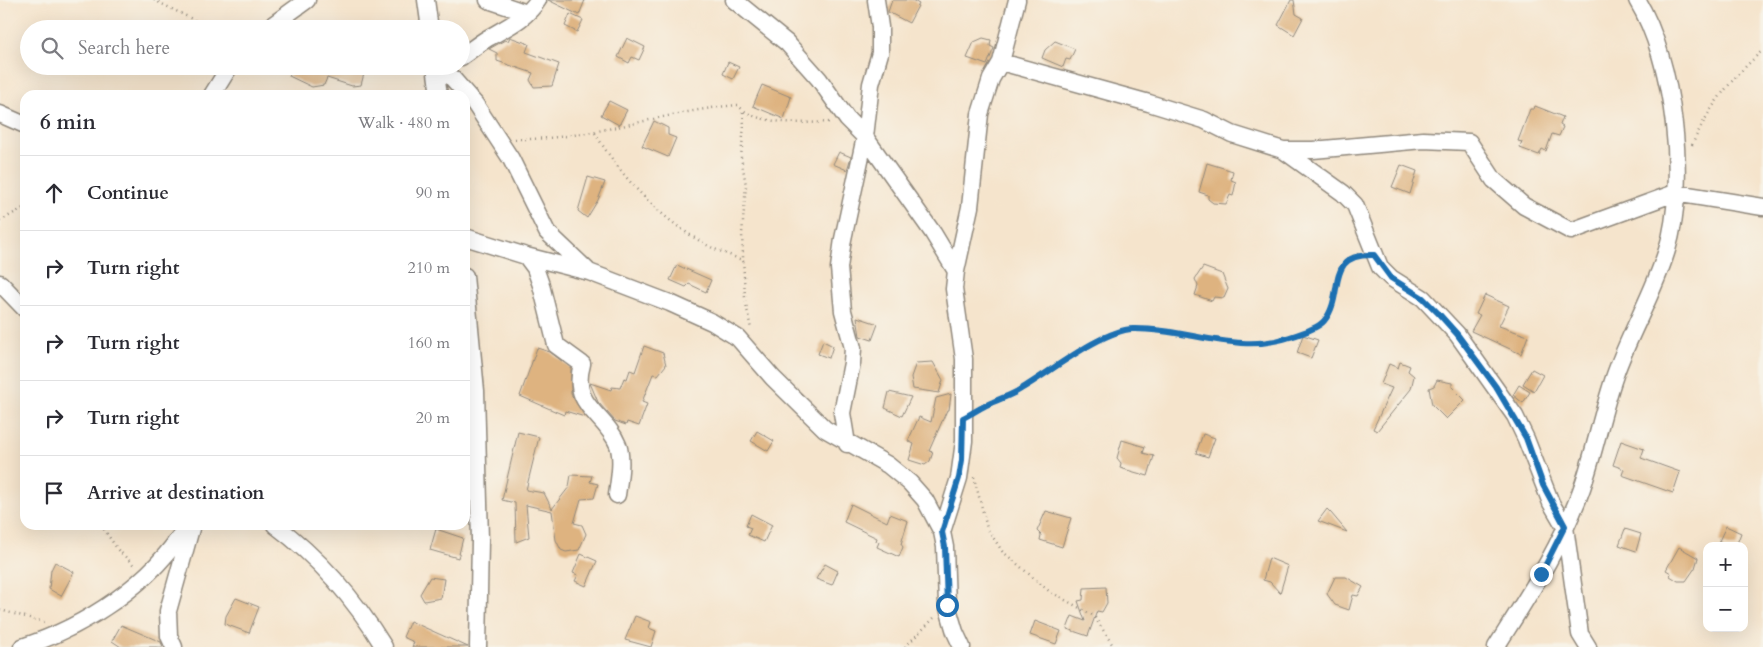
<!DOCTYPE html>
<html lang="en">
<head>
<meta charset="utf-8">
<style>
	body { margin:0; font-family:Cardo,serif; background:#f7f7f7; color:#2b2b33 }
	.controls { position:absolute; right:15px; bottom:15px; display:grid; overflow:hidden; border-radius:10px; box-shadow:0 5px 20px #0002 }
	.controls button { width:45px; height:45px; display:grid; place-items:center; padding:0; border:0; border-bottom:1px solid #e1e1e2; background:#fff; color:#2b2b33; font:25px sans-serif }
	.stop { position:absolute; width:15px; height:15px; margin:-11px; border:4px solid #1f6fb2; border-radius:50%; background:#fff }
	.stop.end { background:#1f6fb2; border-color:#fff; box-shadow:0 1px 5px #0008 }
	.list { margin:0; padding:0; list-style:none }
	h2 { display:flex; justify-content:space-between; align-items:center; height:65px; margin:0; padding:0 20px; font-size:21px }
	h2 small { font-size:16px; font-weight:400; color:#7c7c81 }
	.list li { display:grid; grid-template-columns:32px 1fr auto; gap:15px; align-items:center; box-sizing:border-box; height:75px; padding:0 20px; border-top:1px solid #e1e1e2 }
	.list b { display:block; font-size:19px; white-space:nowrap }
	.list em { font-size:16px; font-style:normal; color:#7c7c81 }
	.icon { flex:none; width:28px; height:28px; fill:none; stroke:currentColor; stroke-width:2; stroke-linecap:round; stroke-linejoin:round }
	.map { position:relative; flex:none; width:1763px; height:647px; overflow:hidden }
	.search { position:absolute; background:#fff; box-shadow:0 5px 20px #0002; left:20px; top:20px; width:450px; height:55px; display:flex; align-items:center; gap:12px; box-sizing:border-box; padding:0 18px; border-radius:28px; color:#7c7c81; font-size:19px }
	.panel { position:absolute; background:#fff; box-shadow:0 5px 20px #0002; left:20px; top:90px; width:450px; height:440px; border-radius:15px }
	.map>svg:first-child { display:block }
</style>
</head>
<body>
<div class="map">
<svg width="1763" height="647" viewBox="0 0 1763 647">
	<rect width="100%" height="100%" fill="#f7f3e8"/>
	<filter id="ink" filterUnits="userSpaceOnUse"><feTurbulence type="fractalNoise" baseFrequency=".02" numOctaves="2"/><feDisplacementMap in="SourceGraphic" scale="10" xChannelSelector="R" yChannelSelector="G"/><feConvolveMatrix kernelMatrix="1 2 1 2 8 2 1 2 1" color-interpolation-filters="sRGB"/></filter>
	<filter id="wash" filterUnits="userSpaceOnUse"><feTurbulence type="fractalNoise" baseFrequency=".0096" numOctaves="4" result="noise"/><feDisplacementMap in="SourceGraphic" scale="20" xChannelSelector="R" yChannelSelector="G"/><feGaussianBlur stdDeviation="1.12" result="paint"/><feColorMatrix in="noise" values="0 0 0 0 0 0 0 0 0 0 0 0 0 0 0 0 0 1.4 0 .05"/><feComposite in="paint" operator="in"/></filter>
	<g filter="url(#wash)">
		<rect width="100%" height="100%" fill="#f5e4cc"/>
		<g id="blocks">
			<path fill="#deb380" d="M 548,0 L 585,0 L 579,15 Z
				M 892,0 L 912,0 L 919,4 L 909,23 L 888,12 Z
				M 1291,0 L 1294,0 L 1296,14 L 1303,18 L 1294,35 L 1278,25 Z
				M 570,14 L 583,20 L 577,32 L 565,26 Z
				M 510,37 L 529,44 L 526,52 L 559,64 L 552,86 L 534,87 L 530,80 L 533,73 L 497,61 L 497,53 L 489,49 L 505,40 L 508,41 Z
				M 627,38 L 645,47 L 639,60 L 632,57 L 629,63 L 618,57 Z
				M 983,38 L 991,40 L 990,46 L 994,48 L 987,65 L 967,58 L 974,42 Z
				M 1055,41 L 1075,49 L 1070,60 L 1066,59 L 1063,67 L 1042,58 L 1045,50 Z
				M 728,62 L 739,67 L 733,79 L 723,74 Z
				M 293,66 L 366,66 L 361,85 L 352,86 L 327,78 L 324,85 L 312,87 L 289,76 Z
				M 762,85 L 791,97 L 784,119 L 753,106 Z
				M 609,101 L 627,110 L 619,125 L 601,115 Z
				M 1535,106 L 1563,117 L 1560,125 L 1563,127 L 1559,136 L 1552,134 L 1546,151 L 1542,149 L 1539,155 L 1520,148 L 1522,142 L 1518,141 L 1530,109 L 1534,109 Z
				M 654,121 L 668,128 L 668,135 L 676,138 L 668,157 L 642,146 Z
				M 839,152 L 851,157 L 847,170 L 833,164 Z
				M 1207,163 L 1233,171 L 1231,180 L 1236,182 L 1233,196 L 1230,195 L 1226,204 L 1213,203 L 1208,199 L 1208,195 L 1199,192 Z
				M 1401,165 L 1417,171 L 1410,194 L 1392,187 Z
				M 588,177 L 605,182 L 598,200 L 587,218 L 578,211 Z
				M 677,265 L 711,280 L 706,292 L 689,284 L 686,287 L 670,280 Z
				M 1203,267 L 1222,274 L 1228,289 L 1224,298 L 1214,297 L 1212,301 L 1195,295 L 1198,286 L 1195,279 Z
				M 1485,295 L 1509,306 L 1499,326 L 1528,336 L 1521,354 L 1471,331 L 1480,315 L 1476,314 Z
				M 857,317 L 878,324 L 872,340 L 860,336 Z
				M 1303,335 L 1318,340 L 1311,358 L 1297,353 Z
				M 823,341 L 833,346 L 829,358 L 818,354 Z
				M 644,346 L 663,353 L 666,365 L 658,375 L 653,374 L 642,402 L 647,404 L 639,426 L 627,422 L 626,425 L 615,421 L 598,402 L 590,383 L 611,390 L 612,387 L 620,388 L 624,378 L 627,379 L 630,370 L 635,372 Z
				M 537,348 L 550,352 L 571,368 L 571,394 L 585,417 L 565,411 L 564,415 L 520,396 Z
				M 933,362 L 943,380 L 939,393 L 913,389 L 911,377 L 916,363 Z
				M 1400,362 L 1410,366 L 1408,371 L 1414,376 L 1411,389 L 1377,431 L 1373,429 L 1392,388 L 1381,384 L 1389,364 L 1398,368 Z
				M 1532,369 L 1543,375 L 1534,391 L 1523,384 Z
				M 1437,380 L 1452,383 L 1452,387 L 1465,400 L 1446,419 L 1432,405 L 1429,388 L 1434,386 Z
				M 1519,385 L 1530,392 L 1523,403 L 1513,395 Z
				M 889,392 L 911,397 L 902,416 L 885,408 Z
				M 951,394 L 949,410 L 947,410 L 929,451 L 933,452 L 930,461 L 925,465 L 909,460 L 914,444 L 908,441 L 919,417 L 931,422 L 936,398 Z
				M 757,431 L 774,441 L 768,451 L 751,441 Z
				M 518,432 L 539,437 L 526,490 L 544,493 L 552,509 L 569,487 L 571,475 L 592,476 L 590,482 L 598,484 L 594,498 L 581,499 L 574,523 L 582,525 L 586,534 L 579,550 L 566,552 L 561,550 L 556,540 L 552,511 L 526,505 L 529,537 L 516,542 L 515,503 L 502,500 Z
				M 1203,434 L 1215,438 L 1208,457 L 1196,453 Z
				M 1122,440 L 1145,447 L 1143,453 L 1154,456 L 1148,476 L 1120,468 L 1121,463 L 1117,458 Z
				M 1621,441 L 1644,449 L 1641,458 L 1680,472 L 1673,493 L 1622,475 L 1624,469 L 1613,465 Z
				M 851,504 L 887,522 L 890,514 L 908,521 L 901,544 L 903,547 L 899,557 L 877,547 L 879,542 L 876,541 L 877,538 L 844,522 Z
				M 1327,509 L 1331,513 L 1347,532 L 1318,521 Z
				M 1046,511 L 1071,518 L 1062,547 L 1040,540 L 1041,535 L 1037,531 Z
				M 751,514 L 772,525 L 764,542 L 748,535 L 751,528 L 746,526 Z
				M 1726,526 L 1741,533 L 1736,546 L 1728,546 L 1719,541 Z
				M 436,529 L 463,538 L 458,558 L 430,550 Z
				M 1625,529 L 1641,534 L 1636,551 L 1619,545 Z
				M 1679,547 L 1698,558 L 1695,568 L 1686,581 L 1678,581 L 1670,576 L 1671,573 L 1666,570 Z
				M 581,554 L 597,561 L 586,586 L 575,581 L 578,575 L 573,573 Z
				M 1269,558 L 1288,566 L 1280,593 L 1270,582 L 1263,580 Z
				M 55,562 L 74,572 L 61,596 L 49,589 L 51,570 Z
				M 825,564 L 838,571 L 832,585 L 816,579 Z
				M 430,577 L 444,579 L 441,598 L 424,601 L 420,594 Z
				M 1335,577 L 1346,577 L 1363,587 L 1358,596 L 1353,595 L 1349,610 L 1335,605 L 1327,594 Z
				M 1106,587 L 1107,603 L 1102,612 L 1097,611 L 1088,636 L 1067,629 L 1072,616 L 1085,621 L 1078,601 L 1083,600 L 1084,588 Z
				M 236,598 L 259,607 L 249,633 L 225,624 L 226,616 Z
				M 635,616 L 651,622 L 649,628 L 656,631 L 651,647 L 625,640 Z
				M 410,621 L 468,647 L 412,647 L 414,642 L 403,637 Z
				M 1035,621 L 1061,631 L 1056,644 L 1030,635 Z
				M 121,625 L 161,642 L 163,647 L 121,647 L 112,641 Z"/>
		</g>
	</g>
	<g filter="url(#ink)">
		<use href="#blocks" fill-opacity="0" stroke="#90887c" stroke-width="1"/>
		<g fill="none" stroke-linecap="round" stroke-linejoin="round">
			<g stroke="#90887c" stroke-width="19">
				<path id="minor" d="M 426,0 L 430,29
					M 488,0 L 527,13
					M 734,0 L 787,43 L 819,79 L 847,119 L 865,137 L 933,233 L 956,271
					M 267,29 L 307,0
					M 461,57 C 470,51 478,44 488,38 C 507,27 526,19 538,0
					M 1001,62 L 1149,103 L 1204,120 L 1232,134 L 1283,150 L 1313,150 L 1423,140 L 1469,142 L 1494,180 L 1524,206 L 1571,231 L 1675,193 L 1763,207
					M 435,66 L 439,95
					M 447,72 L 475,104 L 511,159 L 547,232 L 587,270
					M 212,95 L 230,66
					M 0,114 L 25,125
					M 1283,150 L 1343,193 L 1355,205 L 1380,267 L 1391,278 L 1423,298 L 1457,334 L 1515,416 L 1526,439 L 1551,503 L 1565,527 L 1580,634 L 1588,647
					M 465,237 L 526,256 L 589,272 L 670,303 L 712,322 L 738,338 L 773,378 L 825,429 L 888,465 L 910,483 L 925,500 L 942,532 L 945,547 L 947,605 L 955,632 L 962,647
					M 526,256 L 535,268 L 541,285 L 556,345 L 582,364 C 570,407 605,413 618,445 C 623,459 619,480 617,495
					M 465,276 L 476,391 L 480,540 L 478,647
					M 0,283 L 25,309
					M 847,444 L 842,413 L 852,363 L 853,348 L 843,311 L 839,268 L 843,239 L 865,137 L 871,84 L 880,53 L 880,27 L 876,0
					M 275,525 C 318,557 356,601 384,647
					M 942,532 L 959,478 L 964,441 L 964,359 L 954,289 L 956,271 L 970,207 L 980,114 L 991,79 L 1001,62 L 1017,0
					M 22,647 C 85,627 153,583 187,525
					M 174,647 L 169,636 L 168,611 L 192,525
					M 1496,647 C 1528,596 1562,545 1582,488 C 1595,451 1602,412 1615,375 C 1630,332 1654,293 1667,250 C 1688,181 1674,61 1637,0"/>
			</g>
			<path stroke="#90887c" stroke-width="2.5" stroke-dasharray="1 4" stroke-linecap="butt" d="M 154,0 L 212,29
				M 743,112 L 744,125 L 741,157 L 746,185 L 742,234 L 745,299 L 751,329
				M 595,133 C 621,177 660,219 705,244 C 717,251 731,255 744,261
				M 515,139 C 591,141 662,111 738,105 C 754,126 806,123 831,122
				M 1692,145 C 1710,105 1730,80 1763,50
				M 0,221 L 25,207
				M 979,410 C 992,402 1007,397 1020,390 C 1049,373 1100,330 1133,329 C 1187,327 1241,357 1294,336 C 1303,333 1315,329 1322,323 C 1342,307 1328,259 1360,254
				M 974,477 L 987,528 L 1002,551 L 1049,591 L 1094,616 L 1114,647
				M 101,525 L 118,550 L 135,566
				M 0,610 L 44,622
				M 905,647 L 935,617"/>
			<use href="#minor" stroke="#fff" stroke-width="16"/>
		</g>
	</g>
	<g fill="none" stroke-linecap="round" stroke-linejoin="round" filter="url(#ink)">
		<path stroke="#1f6fb2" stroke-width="6" d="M 947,605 L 945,547 L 942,532 L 959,478 L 962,460 L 963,418 C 973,413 983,406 993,402 C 1002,398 1012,395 1021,389 C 1049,373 1102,330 1133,329 C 1186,328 1238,355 1290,337 C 1300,334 1317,329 1324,321 C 1346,295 1323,253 1374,255 L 1391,278 L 1423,298 L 1439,314 L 1457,334 L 1496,387 L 1526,438 L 1543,485 L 1565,526 L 1541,574"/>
	</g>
</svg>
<div class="controls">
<button>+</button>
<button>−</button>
</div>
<div class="stop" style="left:947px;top:605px"></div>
<div class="stop end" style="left:1541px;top:574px"></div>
<div class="search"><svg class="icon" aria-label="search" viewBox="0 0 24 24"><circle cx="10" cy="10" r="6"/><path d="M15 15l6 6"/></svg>Search here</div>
<section class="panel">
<h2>6 min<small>Walk · 480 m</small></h2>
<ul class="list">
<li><svg class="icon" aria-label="ahead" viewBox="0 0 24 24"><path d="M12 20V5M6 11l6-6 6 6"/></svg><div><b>Continue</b></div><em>90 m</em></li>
<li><svg class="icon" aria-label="right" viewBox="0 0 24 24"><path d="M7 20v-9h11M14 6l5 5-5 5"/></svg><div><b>Turn right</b></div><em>210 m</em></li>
<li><svg class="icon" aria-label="right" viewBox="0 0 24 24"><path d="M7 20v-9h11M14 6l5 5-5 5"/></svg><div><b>Turn right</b></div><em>160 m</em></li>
<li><svg class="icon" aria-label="right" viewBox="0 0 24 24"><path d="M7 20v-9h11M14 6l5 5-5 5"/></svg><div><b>Turn right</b></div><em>20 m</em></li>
<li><svg class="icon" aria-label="arrive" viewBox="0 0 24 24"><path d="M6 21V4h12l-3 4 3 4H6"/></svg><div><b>Arrive at destination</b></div></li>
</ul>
</section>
</div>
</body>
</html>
